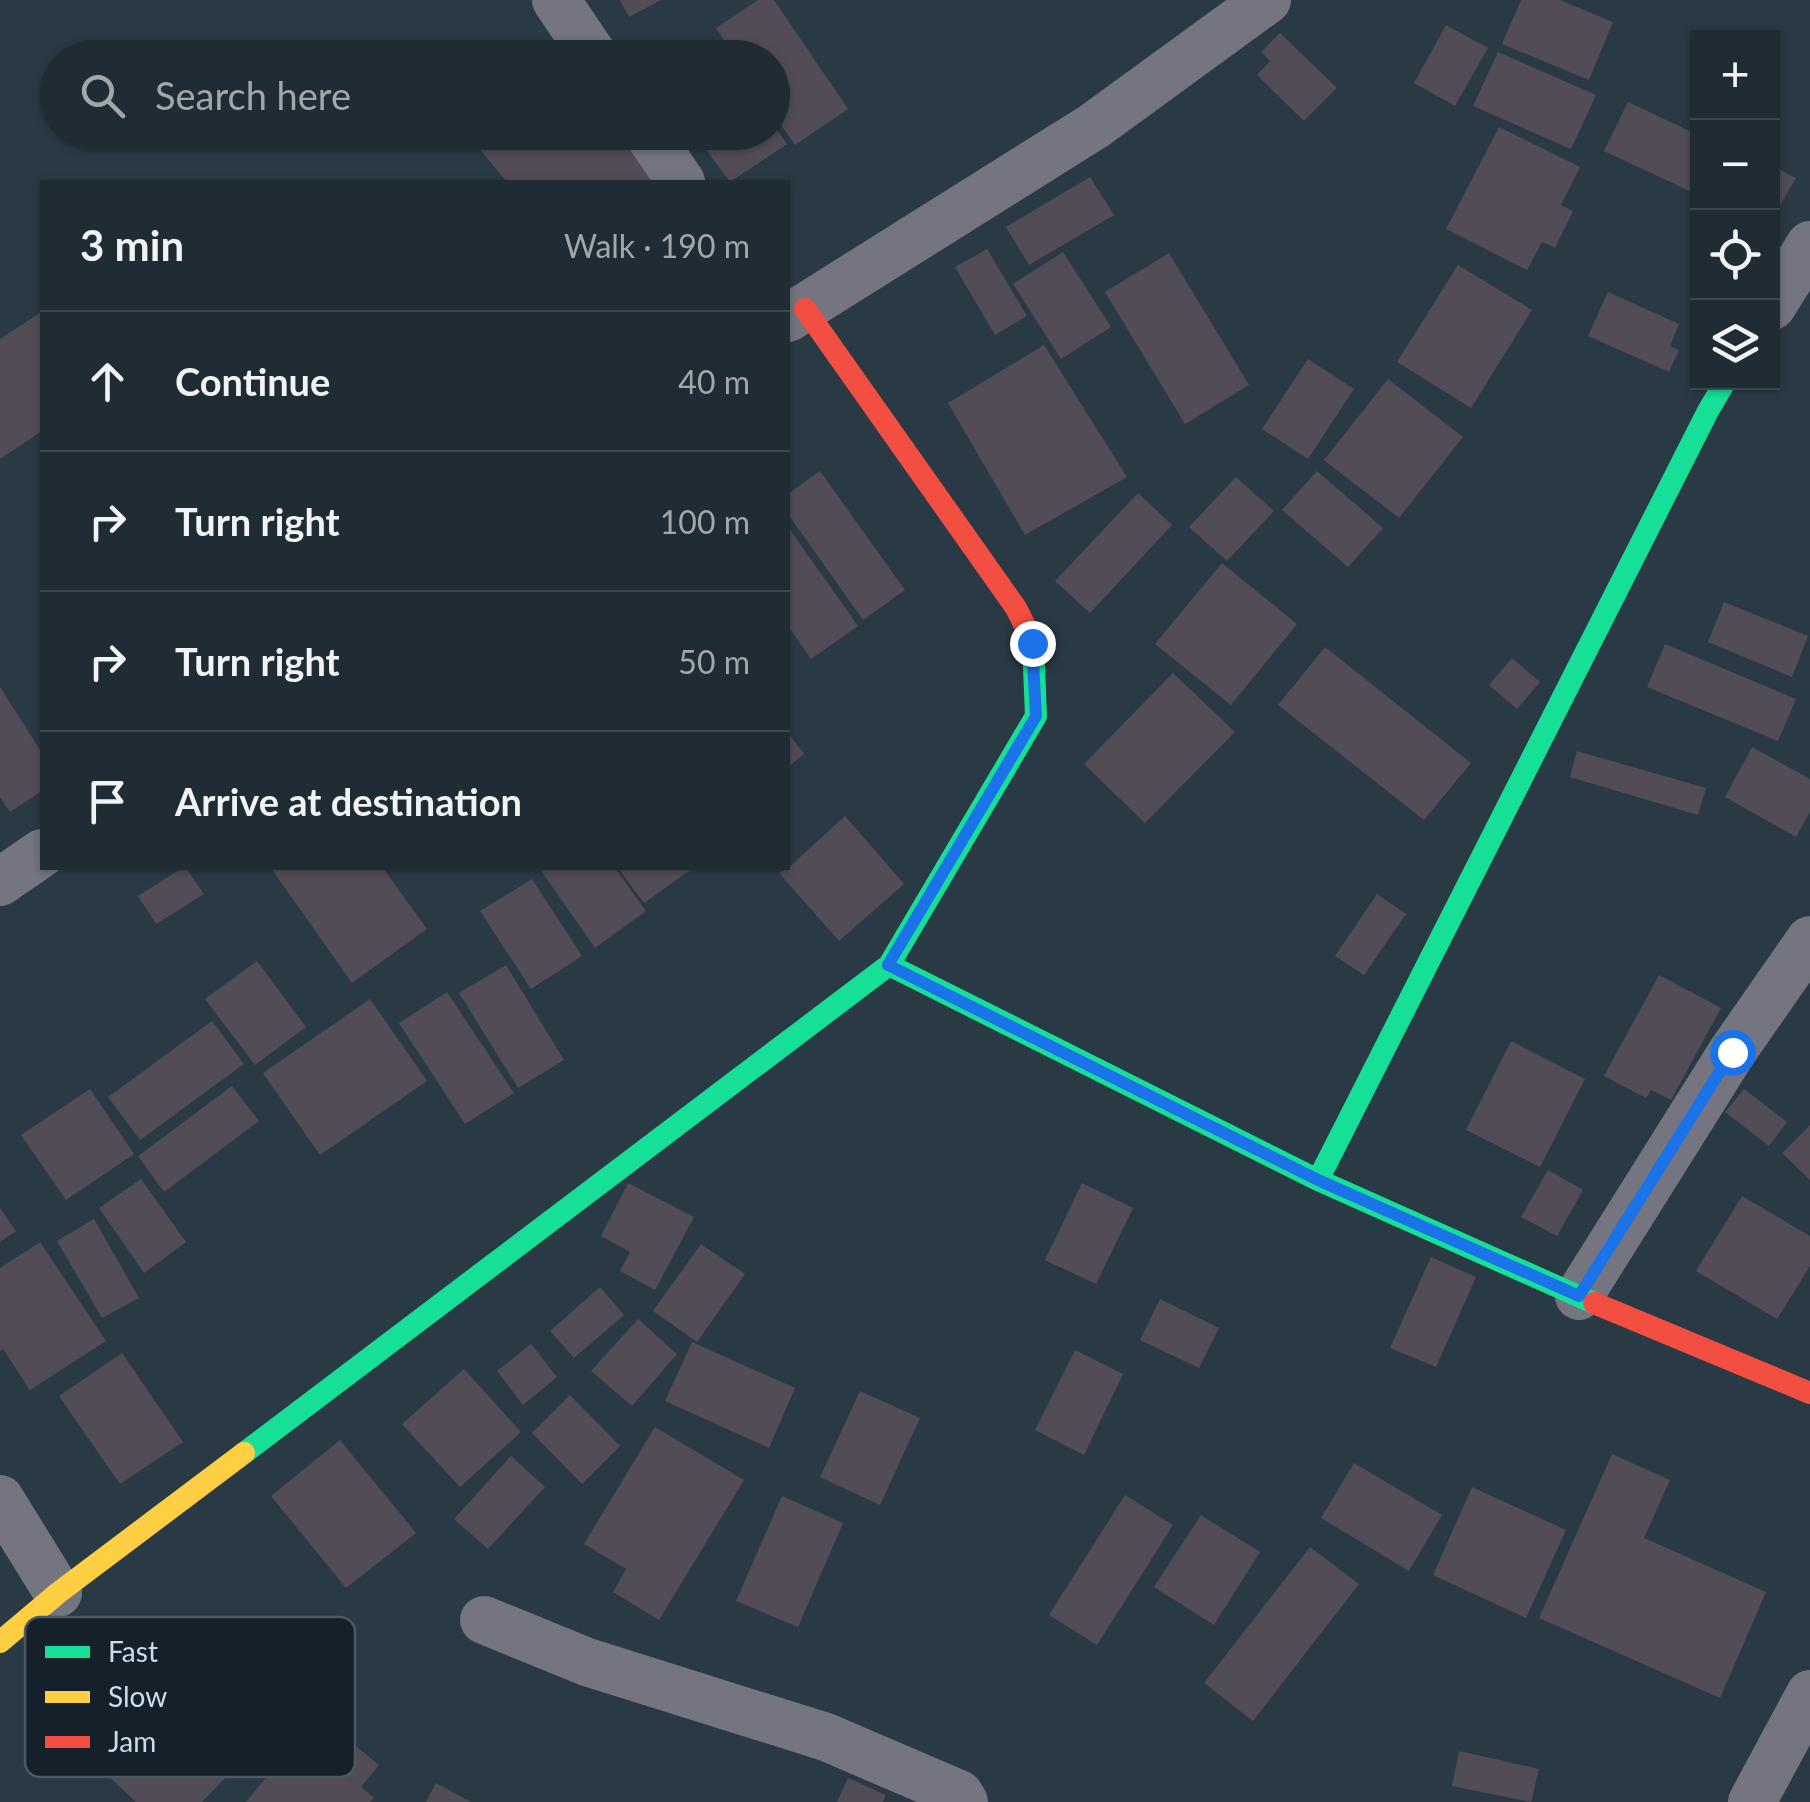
<!DOCTYPE html>
<html lang="en">
<head>
<meta charset="utf-8">
<style>
	body { margin:0; font-family:Lato,sans-serif; background:#28343b; color:#f1f3f6 }
	.controls { position:absolute; right:30px; top:30px; display:grid; overflow:hidden; border-radius:0px; box-shadow:0 2px 8px #0004 }
	.controls button { width:90px; height:90px; display:grid; place-items:center; padding:0; border:0; border-bottom:2px solid #3d484e; background:#202c33; color:#f1f3f6; font:50px sans-serif }
	.stop { position:absolute; width:30px; height:30px; margin:-22px; border:8px solid #1a73e8; border-radius:50%; background:#fff }
	.stop.end { background:#1a73e8; border-color:#fff; box-shadow:0 2px 10px #0008 }
	.list { margin:0; padding:0; list-style:none }
	h2 { display:flex; justify-content:space-between; align-items:center; height:130px; margin:0; padding:0 40px; font-size:42px }
	h2 small { font-size:32px; font-weight:400; color:#a2a7ac }
	.list li { display:grid; grid-template-columns:65px 1fr auto; gap:30px; align-items:center; box-sizing:border-box; height:140px; padding:0 40px; border-top:2px solid #3d484e }
	.list b { display:block; font-size:38px; white-space:nowrap }
	.list em { font-size:32px; font-style:normal; color:#a2a7ac }
	.icon { flex:none; width:55px; height:55px; fill:none; stroke:currentColor; stroke-width:2; stroke-linecap:round; stroke-linejoin:round }
	.map { position:relative; flex:none; width:1810px; height:1802px; overflow:hidden }
	.search { position:absolute; background:#202c33; box-shadow:0 2px 8px #0004; left:40px; top:40px; width:750px; height:110px; display:flex; align-items:center; gap:25px; box-sizing:border-box; padding:0 35px; border-radius:55px; color:#a2a7ac; font-size:38px }
	.panel { position:absolute; background:#202c33; box-shadow:0 2px 8px #0004; left:40px; top:180px; width:750px; height:690px; border-radius:0px }
	.map>svg:first-child { display:block }
</style>
</head>
<body>
<div class="map">
<svg width="1810" height="1802" viewBox="0 0 1810 1802">
	<rect width="100%" height="100%" fill="#2a3a44"/>
	<path fill="#524c56" d="M 620,0 L 661,0 L 629,17 Z
		M 758,0 L 774,0 L 848,109 L 795,145 L 772,111 L 772,58 L 736,58 L 716,28 Z
		M 1521,0 L 1560,0 L 1613,22 L 1589,80 L 1502,44 Z
		M 1446,25 L 1488,48 L 1455,106 L 1414,83 Z
		M 1280,33 L 1337,88 L 1304,121 L 1257,75 L 1270,61 L 1261,52 Z
		M 717,42 L 728,58 L 694,58 Z
		M 1498,52 L 1596,95 L 1571,149 L 1473,106 Z
		M 1628,102 L 1698,135 L 1698,195 L 1604,151 Z
		M 772,123 L 787,144 L 730,182 L 693,132 L 772,132 Z
		M 1499,127 L 1580,167 L 1561,205 L 1573,211 L 1555,248 L 1542,242 L 1527,270 L 1446,229 Z
		M 494,132 L 620,132 L 660,182 L 507,182 L 477,146 Z
		M 1772,166 L 1796,178 L 1772,219 Z
		M 1090,177 L 1114,215 L 1029,265 L 1006,227 Z
		M 987,249 L 1027,316 L 995,335 L 955,267 Z
		M 1063,252 L 1111,327 L 1061,359 L 1013,284 Z
		M 1169,253 L 1249,385 L 1185,424 L 1105,292 Z
		M 1458,265 L 1532,310 L 1471,408 L 1397,362 Z
		M 1608,292 L 1679,324 L 1670,346 L 1679,350 L 1669,372 L 1588,336 Z
		M 40,313 L 42,316 L 42,431 L 0,459 L 0,339 Z
		M 1044,345 L 1127,477 L 1025,535 L 948,403 Z
		M 1308,359 L 1354,389 L 1308,459 L 1262,429 Z
		M 1388,379 L 1463,437 L 1399,518 L 1324,460 Z
		M 820,471 L 905,590 L 863,620 L 788,514 L 788,494 Z
		M 1317,471 L 1383,528 L 1348,567 L 1282,510 Z
		M 1236,477 L 1274,511 L 1227,561 L 1189,527 Z
		M 1138,493 L 1172,525 L 1090,613 L 1055,581 Z
		M 788,527 L 858,626 L 811,659 L 788,626 Z
		M 1222,563 L 1297,624 L 1231,705 L 1155,644 Z
		M 1724,602 L 1808,636 L 1792,677 L 1708,642 Z
		M 1665,644 L 1796,699 L 1778,741 L 1647,687 Z
		M 1325,647 L 1471,763 L 1424,820 L 1278,705 Z
		M 1512,658 L 1540,682 L 1517,709 L 1489,685 Z
		M 1173,673 L 1235,732 L 1145,823 L 1084,764 Z
		M 0,687 L 42,753 L 42,791 L 10,812 L 0,797 Z
		M 788,733 L 804,754 L 788,767 Z
		M 1752,747 L 1810,779 L 1810,812 L 1796,837 L 1725,797 Z
		M 1577,751 L 1706,788 L 1698,815 L 1570,777 Z
		M 845,816 L 904,884 L 839,941 L 779,873 L 788,868 Z
		M 182,868 L 186,868 L 204,894 L 156,924 L 138,896 Z
		M 271,868 L 383,868 L 427,929 L 352,983 Z
		M 548,868 L 615,868 L 646,911 L 595,948 L 542,872 Z
		M 618,868 L 693,868 L 644,903 Z
		M 532,879 L 582,956 L 531,989 L 480,911 Z
		M 1377,894 L 1406,914 L 1364,975 L 1335,956 Z
		M 257,961 L 306,1027 L 255,1065 L 205,999 Z
		M 506,965 L 564,1060 L 518,1088 L 459,993 Z
		M 1659,975 L 1721,1008 L 1671,1100 L 1651,1090 L 1646,1098 L 1604,1076 Z
		M 447,992 L 514,1093 L 465,1124 L 399,1023 Z
		M 370,999 L 427,1081 L 320,1155 L 263,1073 Z
		M 212,1021 L 244,1064 L 140,1140 L 108,1097 Z
		M 1511,1041 L 1585,1079 L 1540,1167 L 1466,1130 Z
		M 232,1086 L 259,1121 L 164,1192 L 138,1156 Z
		M 90,1089 L 134,1154 L 66,1200 L 21,1135 Z
		M 1744,1089 L 1787,1122 L 1769,1146 L 1725,1112 Z
		M 1810,1125 L 1810,1180 L 1782,1153 Z
		M 1548,1170 L 1583,1190 L 1557,1236 L 1521,1217 Z
		M 141,1179 L 186,1242 L 144,1273 L 99,1208 Z
		M 628,1183 L 694,1217 L 655,1290 L 620,1271 L 630,1252 L 601,1236 Z
		M 1082,1183 L 1133,1208 L 1096,1284 L 1045,1260 Z
		M 1742,1196 L 1810,1236 L 1810,1266 L 1777,1319 L 1696,1271 Z
		M 0,1208 L 16,1231 L 0,1242 Z
		M 94,1219 L 139,1298 L 102,1318 L 57,1241 Z
		M 40,1242 L 106,1341 L 30,1390 L 3,1349 L 0,1351 L 0,1268 Z
		M 701,1244 L 745,1274 L 697,1342 L 653,1311 Z
		M 1431,1257 L 1476,1277 L 1436,1367 L 1390,1348 Z
		M 600,1287 L 624,1315 L 574,1358 L 550,1331 Z
		M 1160,1299 L 1219,1328 L 1199,1368 L 1140,1340 Z
		M 638,1319 L 677,1354 L 632,1406 L 591,1371 Z
		M 692,1342 L 795,1388 L 769,1448 L 665,1401 Z
		M 531,1344 L 557,1377 L 523,1405 L 497,1371 Z
		M 1075,1350 L 1123,1374 L 1084,1455 L 1035,1430 Z
		M 122,1353 L 183,1442 L 120,1484 L 59,1396 Z
		M 464,1369 L 521,1432 L 460,1487 L 402,1424 Z
		M 860,1391 L 920,1418 L 880,1505 L 820,1477 Z
		M 570,1395 L 620,1446 L 582,1484 L 532,1433 Z
		M 655,1427 L 744,1480 L 659,1620 L 613,1592 L 626,1569 L 584,1544 Z
		M 340,1440 L 416,1533 L 346,1588 L 271,1496 Z
		M 1612,1454 L 1670,1480 L 1644,1538 L 1766,1592 L 1720,1698 L 1539,1618 Z
		M 511,1456 L 545,1487 L 488,1549 L 454,1519 Z
		M 1354,1463 L 1442,1515 L 1409,1571 L 1321,1518 Z
		M 1472,1487 L 1566,1530 L 1526,1618 L 1433,1575 Z
		M 1125,1495 L 1173,1525 L 1097,1645 L 1049,1615 Z
		M 782,1496 L 843,1523 L 798,1627 L 736,1601 Z
		M 1201,1515 L 1260,1552 L 1214,1625 L 1154,1587 Z
		M 1310,1547 L 1359,1584 L 1253,1721 L 1204,1683 Z
		M 187,1686 L 253,1749 L 202,1802 L 136,1802 L 104,1772 Z
		M 317,1715 L 379,1765 L 361,1787 L 374,1798 L 370,1802 L 246,1802 Z
		M 1459,1751 L 1539,1769 L 1531,1802 L 1452,1786 Z
		M 848,1778 L 886,1795 L 883,1802 L 837,1802 Z
		M 436,1783 L 471,1802 L 426,1802 Z"/>
	<g fill="none" stroke-linecap="round" stroke-linejoin="round">
		<path stroke="#747580" stroke-width="48" d="M 556,0 L 595,58
			M 647,132 L 681,182
			M 1772,306 L 1810,245
			M 788,318 L 1094,126 L 1267,0
			M 0,882 L 42,853
			M 1579,1296 L 1732,1052 L 1810,940
			M 0,1499 L 58,1593
			M 484,1620 L 587,1662 L 826,1737 L 959,1794 L 964,1802
			M 1752,1802 L 1810,1694"/>
		<path stroke="#16e098" stroke-width="22" d="M 1029,634 L 1033,643 L 1036,716 L 889,965 L 1318,1180 L 1594,1303
			M 1318,1180 L 1708,411 L 1725,382
			M 244,1453 L 889,965"/>
		<path stroke="#ffcf43" stroke-width="22" d="M 0,1642 L 58,1593 L 244,1453"/>
		<path stroke="#f24e42" stroke-width="22" d="M 805,309 L 1016,608 L 1029,634
			M 1594,1303 L 1810,1393"/>
	</g>
	<g fill="none" stroke-linecap="round" stroke-linejoin="round">
		<path stroke="#1a73e8" stroke-width="12" d="M 1032,643 L 1036,716 L 888,965 L 1318,1180 L 1579,1296 L 1732,1052"/>
	</g>
	<rect x="25" y="1617" width="330" height="160" rx="15" fill="#15212a" stroke="#4c5963" stroke-width="2.5"/>
	<rect x="45" y="1646" width="45" height="12" fill="#16e098"/>
	<rect x="45" y="1691" width="45" height="12" fill="#ffcf43"/>
	<rect x="45" y="1736" width="45" height="12" fill="#f24e42"/>
	<g font-size="28" fill="#ccdce8">
		<text x="108" y="1662">Fast</text>
		<text x="108" y="1707">Slow</text>
		<text x="108" y="1752">Jam</text>
	</g>
</svg>
<div class="controls">
<button>+</button>
<button>−</button>
<button><svg class="icon" aria-label="locate" viewBox="0 0 24 24"><circle cx="12" cy="12" r="6"/><path d="M12 2v4M12 18v4M2 12h4M18 12h4"/></svg></button>
<button><svg class="icon" aria-label="layers" viewBox="0 0 24 24"><path d="M12 4l9 5-9 5-9-5zM3 14l9 5 9-5"/></svg></button>
</div>
<div class="stop" style="left:1732px;top:1052px"></div>
<div class="stop end" style="left:1032px;top:643px"></div>
<div class="search"><svg class="icon" aria-label="search" viewBox="0 0 24 24"><circle cx="10" cy="10" r="6"/><path d="M15 15l6 6"/></svg>Search here</div>
<section class="panel">
<h2>3 min<small>Walk · 190 m</small></h2>
<ul class="list">
<li><svg class="icon" aria-label="ahead" viewBox="0 0 24 24"><path d="M12 20V5M6 11l6-6 6 6"/></svg><div><b>Continue</b></div><em>40 m</em></li>
<li><svg class="icon" aria-label="right" viewBox="0 0 24 24"><path d="M7 20v-9h11M14 6l5 5-5 5"/></svg><div><b>Turn right</b></div><em>100 m</em></li>
<li><svg class="icon" aria-label="right" viewBox="0 0 24 24"><path d="M7 20v-9h11M14 6l5 5-5 5"/></svg><div><b>Turn right</b></div><em>50 m</em></li>
<li><svg class="icon" aria-label="arrive" viewBox="0 0 24 24"><path d="M6 21V4h12l-3 4 3 4H6"/></svg><div><b>Arrive at destination</b></div></li>
</ul>
</section>
</div>
</body>
</html>
